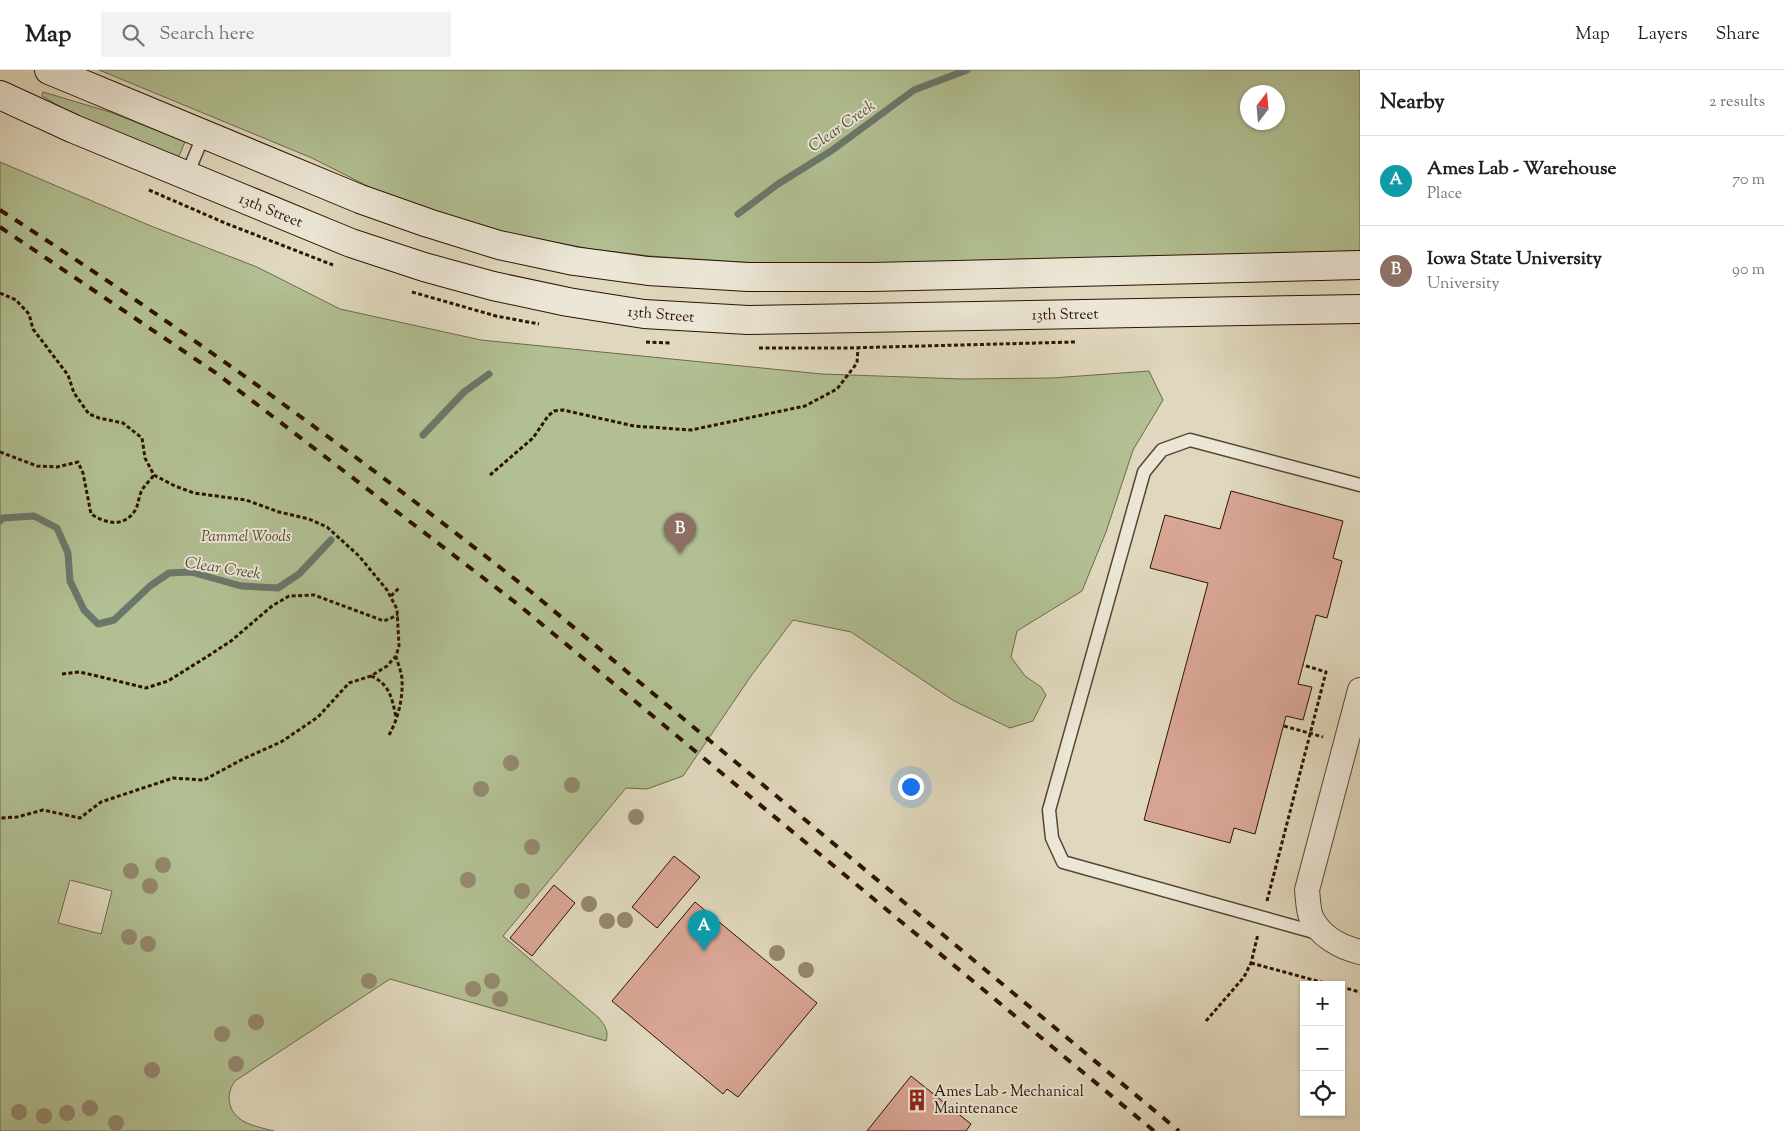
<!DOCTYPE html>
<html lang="en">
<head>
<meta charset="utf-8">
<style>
	body { margin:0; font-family:"Sorts Mill Goudy",serif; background:#f2f2f2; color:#202124 }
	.controls { position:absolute; right:15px; bottom:15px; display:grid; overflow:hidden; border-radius:0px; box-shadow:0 1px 4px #0004 }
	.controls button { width:45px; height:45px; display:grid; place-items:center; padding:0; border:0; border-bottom:1px solid #e0e0e0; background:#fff; color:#202124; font:25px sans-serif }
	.compass { position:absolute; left:1240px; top:15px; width:45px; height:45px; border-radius:50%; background:#fff; box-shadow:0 1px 4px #0004; rotate:16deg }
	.you { position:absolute; left:910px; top:716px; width:18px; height:18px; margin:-12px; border:4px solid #fff; border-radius:50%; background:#1a73e8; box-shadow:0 0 0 8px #1a73e833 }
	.badge { display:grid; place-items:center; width:32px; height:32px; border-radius:50%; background:#b45309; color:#fff; font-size:16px; font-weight:700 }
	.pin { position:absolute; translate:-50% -41px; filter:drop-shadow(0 1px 2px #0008) }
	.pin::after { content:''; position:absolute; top:26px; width:18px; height:15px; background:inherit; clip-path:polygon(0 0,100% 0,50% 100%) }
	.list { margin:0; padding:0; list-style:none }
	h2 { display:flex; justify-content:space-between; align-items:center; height:65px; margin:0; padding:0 20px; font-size:21px }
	h2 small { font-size:16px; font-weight:400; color:#757577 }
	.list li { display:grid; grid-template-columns:32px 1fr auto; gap:15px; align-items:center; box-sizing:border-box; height:90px; padding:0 20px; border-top:1px solid #e0e0e0 }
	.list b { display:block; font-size:19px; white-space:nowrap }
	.list p { margin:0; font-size:16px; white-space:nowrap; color:#757577 }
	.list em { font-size:16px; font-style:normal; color:#757577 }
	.icon { flex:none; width:28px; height:28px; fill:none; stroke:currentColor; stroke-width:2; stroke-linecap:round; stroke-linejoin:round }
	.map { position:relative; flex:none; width:1360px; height:1061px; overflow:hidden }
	header { display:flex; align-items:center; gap:30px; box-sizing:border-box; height:70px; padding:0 25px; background:#fff; border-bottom:1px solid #e0e0e0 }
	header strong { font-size:24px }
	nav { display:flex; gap:28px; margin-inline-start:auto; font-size:18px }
	.search { width:350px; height:45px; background:#f2f2f2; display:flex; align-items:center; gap:12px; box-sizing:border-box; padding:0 18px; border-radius:0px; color:#757577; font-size:19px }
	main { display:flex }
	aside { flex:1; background:#fff }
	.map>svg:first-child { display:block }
</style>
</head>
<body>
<header>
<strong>Map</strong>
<div class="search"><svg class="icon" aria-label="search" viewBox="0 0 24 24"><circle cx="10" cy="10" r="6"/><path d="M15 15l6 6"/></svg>Search here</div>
<nav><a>Map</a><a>Layers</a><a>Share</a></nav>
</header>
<main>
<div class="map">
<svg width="1360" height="1061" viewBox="0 0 1360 1061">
	<rect width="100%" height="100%" fill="#e0d8be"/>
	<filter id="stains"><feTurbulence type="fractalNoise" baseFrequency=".004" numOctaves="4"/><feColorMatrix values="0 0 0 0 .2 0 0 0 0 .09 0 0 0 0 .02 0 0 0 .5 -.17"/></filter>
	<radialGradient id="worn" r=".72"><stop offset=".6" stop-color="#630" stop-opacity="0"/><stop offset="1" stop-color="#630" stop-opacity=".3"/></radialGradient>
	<path fill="#b1bf92" stroke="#706849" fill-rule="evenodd" d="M 99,0 L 1360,0 L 1360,181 L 876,194 L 754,193 L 650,186 L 591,179 L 513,164 L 449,148 L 387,126 L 312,88 ZM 1248,22 L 1278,22 L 1278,52 L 1248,52 Z
		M 43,22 L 110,42 L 185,72 L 178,88 L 78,47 L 42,26 Z
		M 0,92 L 151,156 L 257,197 L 340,239 L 481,270 L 822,304 L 963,309 L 1052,308 L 1149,301 L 1163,330 L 1133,380 L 1106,462 L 1082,521 L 1017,561 L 1011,587 L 1025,606 L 1041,617 L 1046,625 L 1033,651 L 1010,658 L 954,631 L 851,562 L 793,550 L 751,606 L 683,706 L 647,719 L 626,718 L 503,866 L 599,948 C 605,956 609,961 606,971 L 390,909 L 235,1011 C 231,1017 229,1022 229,1029 C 231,1053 255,1056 274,1061 L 0,1061 ZM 70,810 L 112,821 L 101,864 L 58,853 Z"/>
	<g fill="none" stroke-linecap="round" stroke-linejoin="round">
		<path stroke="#6b776a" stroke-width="7" d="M 738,144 L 778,114 L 831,81 L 914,20 L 967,0
			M 423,365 L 464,322 L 489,304
			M 0,451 L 3,448 L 34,446 L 57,458 L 68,483 L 70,511 L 84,540 L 98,554 L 114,550 L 150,516 L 169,503 L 191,502 L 241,516 L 278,518 L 299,504 L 331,470"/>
	</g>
	<path fill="#d9a595" stroke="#2e1200" d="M 1231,421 L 1343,451 L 1333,488 L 1342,491 L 1327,548 L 1316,545 L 1298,614 L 1312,617 L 1303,650 L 1286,646 L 1255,764 L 1234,758 L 1230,773 L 1144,750 L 1208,513 L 1150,498 L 1165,445 L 1220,459 Z
		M 674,786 L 700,807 L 657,858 L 632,837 Z
		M 554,815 L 575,833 L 532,886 L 510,868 Z
		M 695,832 L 817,933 L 738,1027 L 727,1019 L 723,1024 L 612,931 Z
		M 911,1006 L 971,1054 L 966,1061 L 867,1061 Z"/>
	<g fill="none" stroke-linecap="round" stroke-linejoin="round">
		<g stroke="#5a4430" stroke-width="15">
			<path id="lane" d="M 187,105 L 204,64
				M 1321,864 L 1063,792 L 1052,768 L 1049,740 L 1144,402 L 1162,380 L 1190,370 L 1360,415"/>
		</g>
		<g stroke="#5a4430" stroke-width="26">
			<path id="street" d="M 1360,620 L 1307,820 C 1308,828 1308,839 1311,847 C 1320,866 1340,877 1360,882"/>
		</g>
		<g stroke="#2e1200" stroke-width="30">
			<path id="secondary" d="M 49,0 L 360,129 L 428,153 L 499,175 L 574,191 L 648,201 L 748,207 L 873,207 L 1360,195
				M 0,25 L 74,59 L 351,173 L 424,197 L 493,216 L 568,232 L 644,244 L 748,250 L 1360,239"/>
		</g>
		<path stroke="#2e1200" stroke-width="3" stroke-dasharray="4 2.5" stroke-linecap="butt" d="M 149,120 L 225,153 L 333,195
			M 412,222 L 496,246 L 539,254
			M 0,223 L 16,230 L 29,244 L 33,259 L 68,305 L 74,323 L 89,344 L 99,348 L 123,353 L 142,368 L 145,388 L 154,405 L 175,416 L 194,423 L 246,430 L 279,442 L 309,449 L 327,457 L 359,486 L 387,520 L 397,539 L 399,576 L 396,586 L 387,596 L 371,606 L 349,613 L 318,647 L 281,672 L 243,689 L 204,710 L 173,708 L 101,732 L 80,748 L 43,740 L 17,747 L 0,748
			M 646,272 L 670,273
			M 759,278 L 846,278 L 1075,272
			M 0,382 L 37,396 L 57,397 L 78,392 L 83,403 L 91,444 C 106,454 125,458 136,439 C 139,432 139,423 144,417 C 147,413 151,409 154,405
			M 490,405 L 533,368 L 548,346 L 554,341 L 563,340 L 634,356 L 691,360 L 805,336 L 837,319 L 857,293 L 858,277
			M 391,526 L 399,518
			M 62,604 L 79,602 L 93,605 L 146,618 L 168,611 L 208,586 L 231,571 L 272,536 L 289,526 L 314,525 L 384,551 L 398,545
			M 371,606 C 390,614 392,629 396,647
			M 1284,656 L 1323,667
			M 389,665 C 398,649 403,629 402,610 C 402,603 398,594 396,587
			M 1267,831 L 1326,602 L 1303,595
			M 1251,893 L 1332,915
			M 1341,917 L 1360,922
			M 1206,951 L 1244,907 L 1251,893 L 1258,864"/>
		<use href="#lane" stroke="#ebe6d5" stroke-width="12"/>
		<use href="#street" stroke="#ebe6d5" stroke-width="24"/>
		<use href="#secondary" stroke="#ebe6d5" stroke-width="28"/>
		<path stroke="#2e1200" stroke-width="4" stroke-dasharray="9 9" stroke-linecap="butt" d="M 0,140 C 183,258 359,386 530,521 L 1179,1061
			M 0,157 L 216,303 L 520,536 L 1154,1061"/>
	</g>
	<g fill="#94886e">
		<circle cx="511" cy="693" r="8"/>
		<circle cx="572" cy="715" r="8"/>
		<circle cx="481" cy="719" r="8"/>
		<circle cx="636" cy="747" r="8"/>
		<circle cx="532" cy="777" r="8"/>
		<circle cx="163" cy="795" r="8"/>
		<circle cx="131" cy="801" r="8"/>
		<circle cx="468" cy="810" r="8"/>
		<circle cx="150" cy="816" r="8"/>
		<circle cx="522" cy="821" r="8"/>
		<circle cx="589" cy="834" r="8"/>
		<circle cx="625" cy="850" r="8"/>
		<circle cx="607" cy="851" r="8"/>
		<circle cx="129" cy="867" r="8"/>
		<circle cx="148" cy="874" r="8"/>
		<circle cx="777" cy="883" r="8"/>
		<circle cx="806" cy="900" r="8"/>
		<circle cx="369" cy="911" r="8"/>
		<circle cx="492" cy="911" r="8"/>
		<circle cx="473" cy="919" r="8"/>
		<circle cx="500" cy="929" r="8"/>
		<circle cx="256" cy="952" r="8"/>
		<circle cx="222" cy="964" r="8"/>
		<circle cx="236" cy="994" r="8"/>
		<circle cx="152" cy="1000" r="8"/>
		<circle cx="90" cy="1038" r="8"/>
		<circle cx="19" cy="1042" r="8"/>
		<circle cx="67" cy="1043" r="8"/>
		<circle cx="44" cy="1046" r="8"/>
		<circle cx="116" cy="1053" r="8"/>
	</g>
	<defs>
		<g id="building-bare" transform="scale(1.725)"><path d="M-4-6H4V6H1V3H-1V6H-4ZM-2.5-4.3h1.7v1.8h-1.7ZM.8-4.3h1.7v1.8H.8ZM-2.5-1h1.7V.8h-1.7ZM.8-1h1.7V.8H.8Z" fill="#8f2418" stroke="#ebe6d5" stroke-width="2.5" paint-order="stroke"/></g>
	</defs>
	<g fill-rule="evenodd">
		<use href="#building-bare" x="917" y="1030"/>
	</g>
	<g text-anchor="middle" stroke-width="4" stroke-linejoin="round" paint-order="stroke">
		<g font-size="15" fill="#2e1200" stroke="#ebe6d5">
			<text transform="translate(271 140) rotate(22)" y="5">13th Street</text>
			<text transform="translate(661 244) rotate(5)" y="5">13th Street</text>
			<text transform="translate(1065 244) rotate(-1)" y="5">13th Street</text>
		</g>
		<g font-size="15" font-style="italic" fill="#55462c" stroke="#ebe6d5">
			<text x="246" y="471">Pammel Woods</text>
		</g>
		<g font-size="15" fill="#2e1200" stroke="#ebe6d5" text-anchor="start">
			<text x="934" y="1026">Ames Lab - Mechanical<tspan x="934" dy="17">Maintenance</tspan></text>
		</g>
		<g font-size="16" font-style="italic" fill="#524d3e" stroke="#ebe6d5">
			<text transform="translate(841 55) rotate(-35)" y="6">Clear Creek</text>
			<text transform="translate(223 497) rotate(9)" y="6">Clear Creek</text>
		</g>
	</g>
	<rect width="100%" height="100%" filter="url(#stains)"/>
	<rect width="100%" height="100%" fill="url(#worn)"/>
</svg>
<div class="controls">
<button>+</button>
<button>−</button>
<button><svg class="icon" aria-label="locate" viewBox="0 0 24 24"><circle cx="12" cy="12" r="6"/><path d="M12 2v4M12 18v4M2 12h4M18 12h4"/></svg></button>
</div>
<svg class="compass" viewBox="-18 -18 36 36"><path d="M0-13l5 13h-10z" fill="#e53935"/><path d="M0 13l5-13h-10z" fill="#757577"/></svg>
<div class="you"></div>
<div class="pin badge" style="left:704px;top:881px;background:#0f9aa8">A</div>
<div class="pin badge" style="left:680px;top:484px;background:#8d6e63">B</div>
</div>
<aside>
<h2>Nearby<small>2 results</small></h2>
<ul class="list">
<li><span class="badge" style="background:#0f9aa8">A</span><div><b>Ames Lab - Warehouse</b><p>Place</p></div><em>70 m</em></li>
<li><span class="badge" style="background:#8d6e63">B</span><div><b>Iowa State University</b><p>University</p></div><em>90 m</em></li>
</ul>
</aside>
</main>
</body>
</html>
